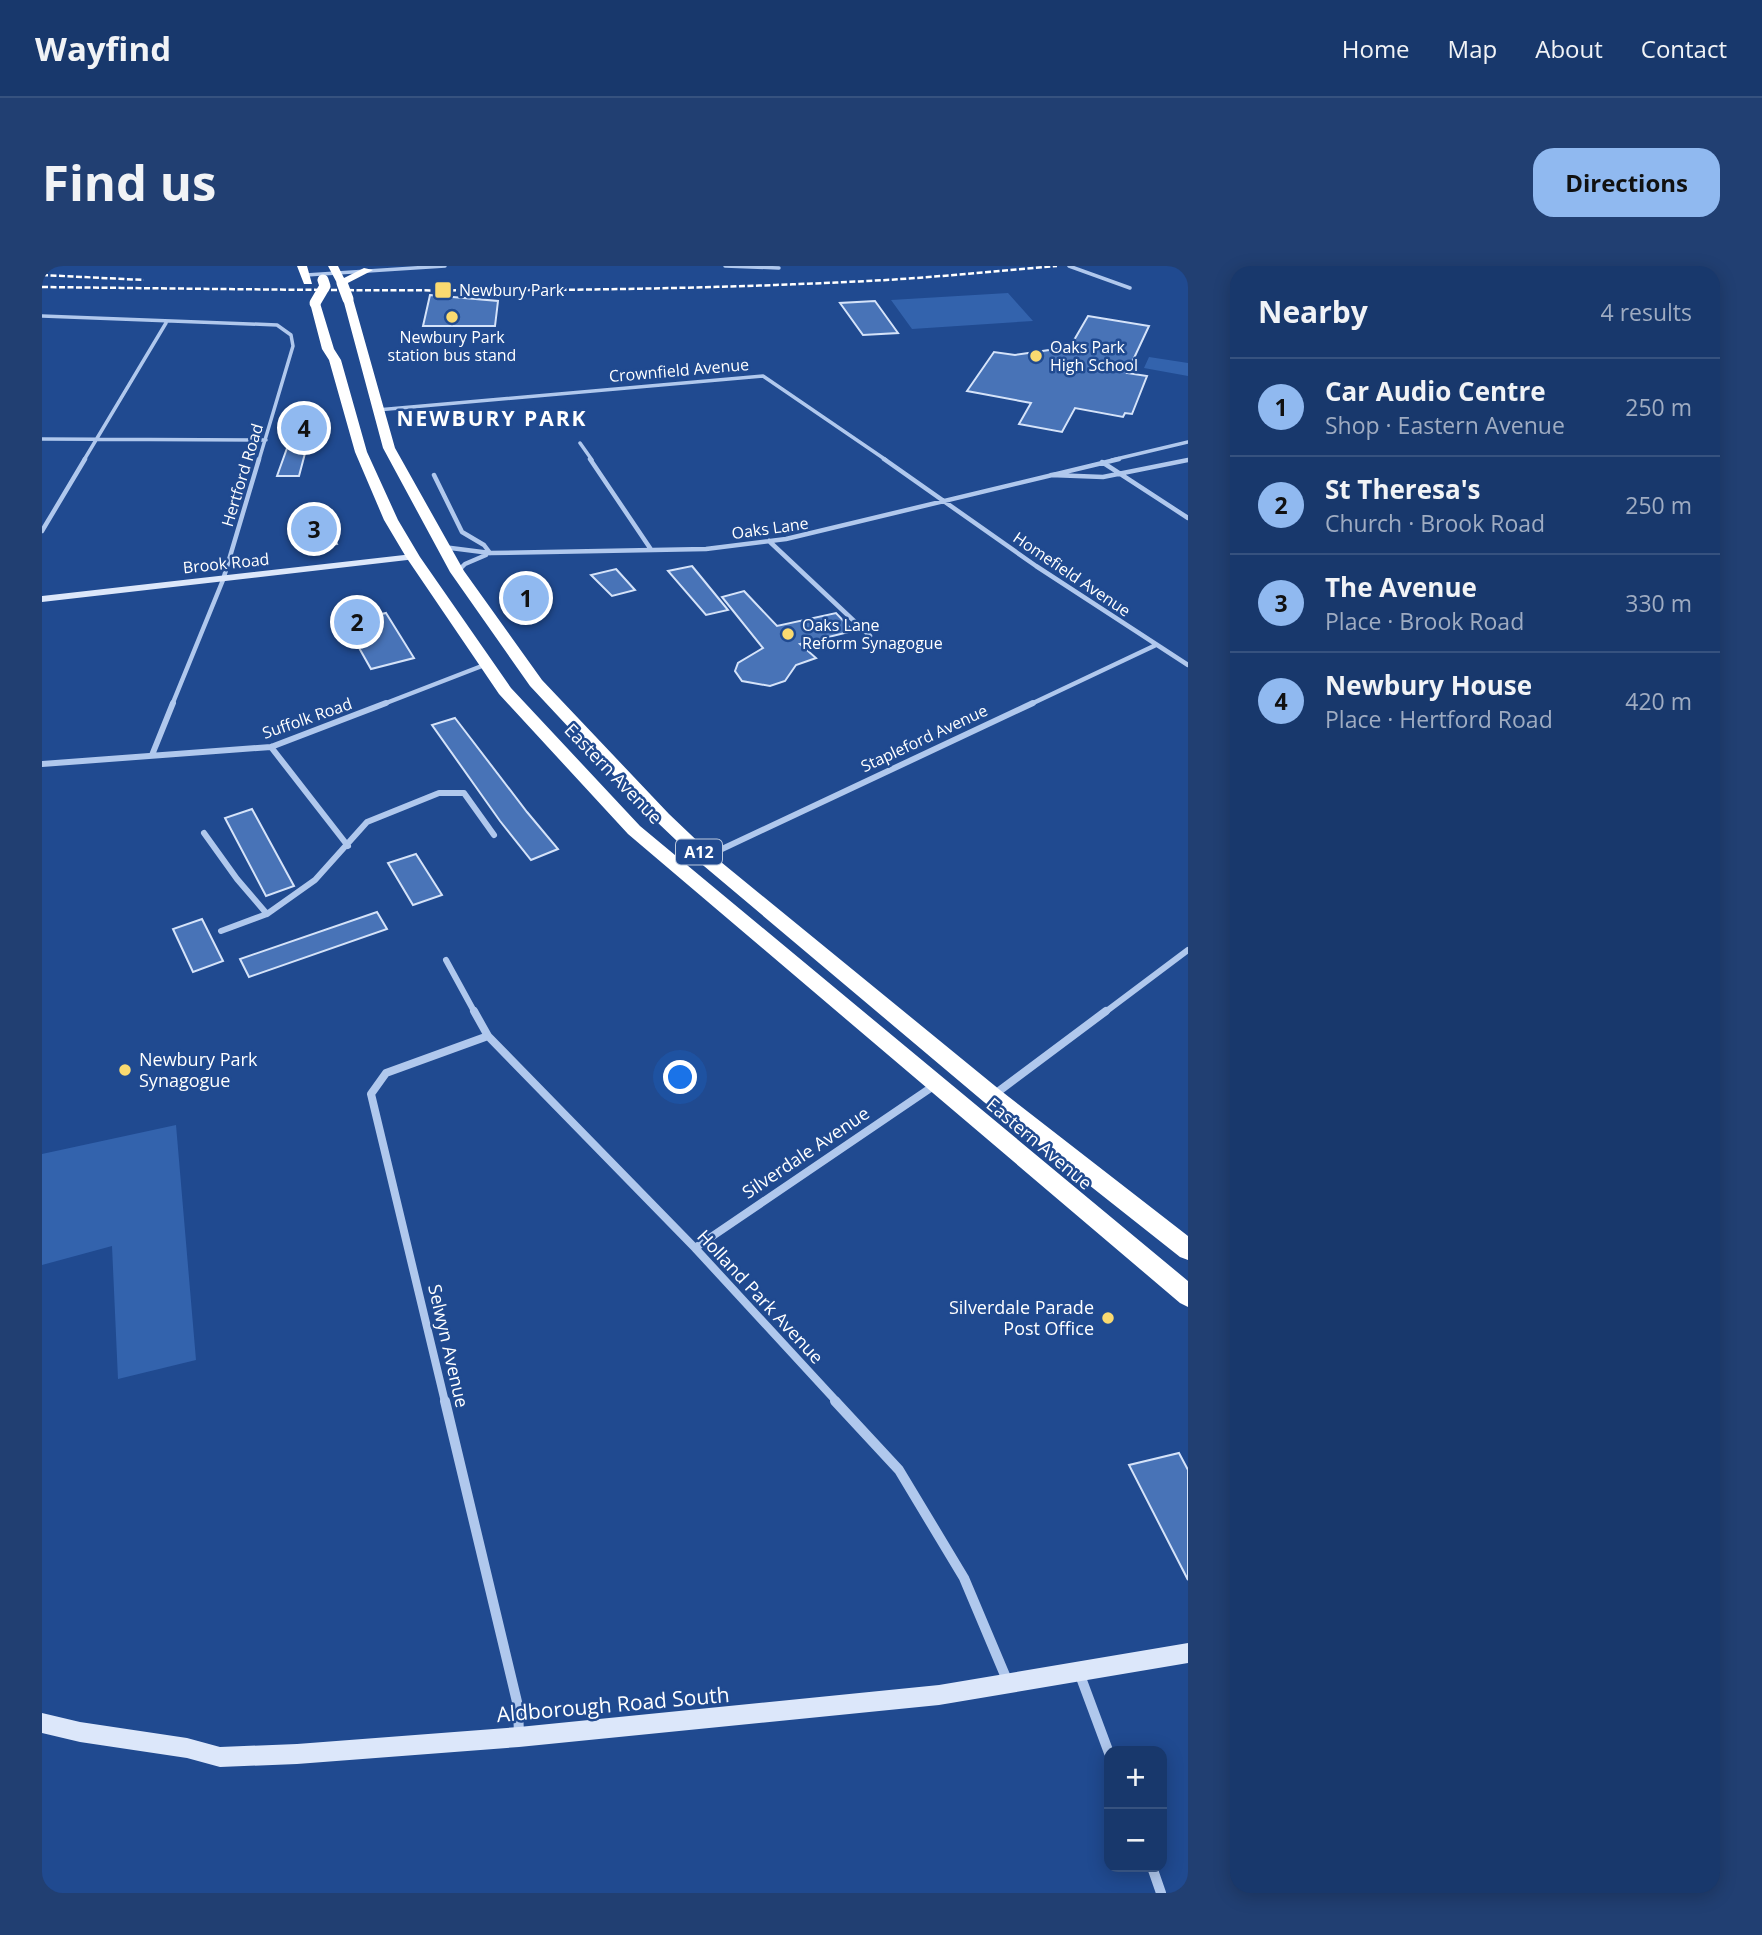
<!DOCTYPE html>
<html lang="en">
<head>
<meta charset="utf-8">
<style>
	body { margin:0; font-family:"Open Sans",sans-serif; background:#213f72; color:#f1f3f6 }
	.controls { position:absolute; right:21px; bottom:21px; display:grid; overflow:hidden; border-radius:14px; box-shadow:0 4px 18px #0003 }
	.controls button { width:63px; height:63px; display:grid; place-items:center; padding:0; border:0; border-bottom:2px solid #36527f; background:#18386c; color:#f1f3f6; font:35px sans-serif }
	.you { position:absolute; left:639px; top:812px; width:24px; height:24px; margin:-18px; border:5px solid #fff; border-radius:50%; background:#1a73e8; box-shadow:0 0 0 10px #1a73e833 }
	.badge { display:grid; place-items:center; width:46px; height:46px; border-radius:50%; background:#90b9f0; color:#111; font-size:23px; font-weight:700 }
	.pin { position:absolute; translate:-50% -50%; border:4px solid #fff; box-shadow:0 2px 7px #0006 }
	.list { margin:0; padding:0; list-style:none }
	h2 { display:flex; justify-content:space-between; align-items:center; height:91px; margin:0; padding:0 28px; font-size:30px }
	h2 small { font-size:23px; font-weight:400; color:#9facc2 }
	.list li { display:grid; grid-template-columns:46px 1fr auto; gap:21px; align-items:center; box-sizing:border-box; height:98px; padding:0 28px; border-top:2px solid #36527f }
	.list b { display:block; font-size:26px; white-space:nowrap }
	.list p { margin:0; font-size:23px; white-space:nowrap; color:#9facc2 }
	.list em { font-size:23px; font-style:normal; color:#9facc2 }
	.map { position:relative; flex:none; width:1146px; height:1627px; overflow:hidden; border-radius:21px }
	header { display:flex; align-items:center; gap:42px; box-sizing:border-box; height:98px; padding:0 35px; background:#18386c; border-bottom:2px solid #36527f }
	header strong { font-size:33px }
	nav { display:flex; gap:38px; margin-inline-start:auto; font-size:24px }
	.intro { display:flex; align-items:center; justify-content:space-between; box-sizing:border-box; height:168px; padding:0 42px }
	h1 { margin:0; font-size:49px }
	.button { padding:18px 32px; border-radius:21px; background:#90b9f0; color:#111; font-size:24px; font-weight:700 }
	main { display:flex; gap:42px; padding:0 42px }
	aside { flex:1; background:#18386c; border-radius:21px; box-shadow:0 4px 18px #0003 }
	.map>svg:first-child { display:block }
</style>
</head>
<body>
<header>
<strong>Wayfind</strong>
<nav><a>Home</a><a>Map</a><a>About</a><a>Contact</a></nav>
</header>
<div class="intro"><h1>Find us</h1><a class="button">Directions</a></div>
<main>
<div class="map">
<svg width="1146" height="1627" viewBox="0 0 1146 1627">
	<rect width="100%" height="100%" fill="#204a90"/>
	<path fill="#3363ad" d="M 966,27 L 991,55 L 870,63 L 849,34 Z
		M 1107,91 L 1146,97 L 1146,110 L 1102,102 Z
		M 134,859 L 154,1094 L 76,1113 L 70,980 L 0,999 L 0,888 Z"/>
	<path fill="#4873b7" stroke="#d5e3f9" stroke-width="2" d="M 388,29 L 456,35 L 453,60 L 381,60 Z
		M 833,35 L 856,67 L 821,69 L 798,37 Z
		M 1046,50 L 1107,60 L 1085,107 L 1105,110 L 1090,148 L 1083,147 L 1081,151 L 1033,142 L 1020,166 L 977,158 L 989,137 L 925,125 L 952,86 L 973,89 L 1028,81 Z
		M 272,148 L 276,175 L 266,176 L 257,210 L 235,210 L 257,149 Z
		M 283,249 L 295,278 L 263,284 L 252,255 Z
		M 650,300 L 686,344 L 664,349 L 626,305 Z
		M 574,303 L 593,324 L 570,330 L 549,309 Z
		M 702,325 L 735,360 L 794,347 L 811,365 L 758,378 L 774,392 L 754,399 L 743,415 L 728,420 L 700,415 L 693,405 L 696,397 L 721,382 L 680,331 Z
		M 344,347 L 372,392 L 329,403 L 303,357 Z
		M 413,452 L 485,546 L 516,583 L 489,594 L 458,555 L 390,459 Z
		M 210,543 L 252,620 L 224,630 L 183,552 Z
		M 374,588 L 400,629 L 371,639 L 346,597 Z
		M 335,646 L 345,663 L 207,711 L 198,693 Z
		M 160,653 L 181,695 L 151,706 L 131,663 Z
		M 1137,1187 L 1146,1204 L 1146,1314 L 1087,1199 Z"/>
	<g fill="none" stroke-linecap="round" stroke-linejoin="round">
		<path stroke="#b0c8ed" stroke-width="3.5" d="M 683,0 L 737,2
			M 1027,0 L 1088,22
			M 264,9 L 403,0
			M 0,50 L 235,59 L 249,69 L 251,80 L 217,194
			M 335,144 L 721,110 L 844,194
			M 0,173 L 224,174
			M 538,177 L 550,194
			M 42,194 L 124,57
			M 1070,194 L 1146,176"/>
		<path stroke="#b0c8ed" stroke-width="4.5" d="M 548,193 L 608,282
			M 842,193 L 994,300 L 1146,399
			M 1060,196 L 1146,252
			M 392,209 L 420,266 L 442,279 L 448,287
			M 1009,209 L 1061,211 L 1146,194
			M 0,265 L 43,193
			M 727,275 L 828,370
			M 401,281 L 448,287 L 664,283 L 744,273 L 1077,193
			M 415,306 L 423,298 L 444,289
			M 130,439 L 181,314 L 217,193
			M 339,439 L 445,398
			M 987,439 L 1114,379"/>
		<path stroke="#b0c8ed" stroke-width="6" d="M 229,481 L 306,580
			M 110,489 L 131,437
			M 0,498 L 229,481 L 344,437
			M 162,567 L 195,613 L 225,648
			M 663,591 L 991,437
			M 179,665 L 225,648 L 273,614 L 325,556 L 397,527 L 422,527 L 452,569
			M 404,694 L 433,747
			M 1062,747 L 1146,684"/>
		<path stroke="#b0c8ed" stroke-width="8" d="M 432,745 L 446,770 L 653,982 L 795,1136
			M 953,828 L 1064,745
			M 653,982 L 893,819
			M 403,1136 L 329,828 L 344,807 L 446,770"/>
		<path stroke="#b0c8ed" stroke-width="10" d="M 403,1135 L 476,1440 L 477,1470
			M 793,1135 L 857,1204 L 922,1312 L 965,1414
			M 1038,1409 L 1067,1487
			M 1110,1601 L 1119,1627"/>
		<path fill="#dce7fa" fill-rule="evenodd" d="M 371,288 L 376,291 L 374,293 L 0,336 L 0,330 Z
			M 1146,1377 L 1146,1397 L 897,1439 L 477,1481 L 255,1498 L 178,1501 L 145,1492 L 38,1476 L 0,1467 L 0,1447 L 38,1456 L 145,1472 L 178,1481 L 255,1478 L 477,1461 L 897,1419 Z"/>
		<path fill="#fff" fill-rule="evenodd" d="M 255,0 L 265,0 L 270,18 L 262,18 Z
			M 286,0 L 296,0 L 302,12 L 322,2 L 331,4 L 300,20 L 296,19 Z
			M 306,30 L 311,33 L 353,182 L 422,305 L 500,414 L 627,548 L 668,587 L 958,824 L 1146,970 L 1146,994 L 1138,991 L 942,836 L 656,595 L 615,556 L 488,420 L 408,306 L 341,182 L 301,33 Z
			M 273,34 L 278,37 L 292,83 L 299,94 L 325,186 L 356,254 L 378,291 L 469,422 L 598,560 L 1146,1015 L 1146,1041 L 1138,1037 L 586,568 L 457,428 L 364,291 L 342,254 L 313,186 L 287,94 L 280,83 L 268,37 Z"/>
		<path stroke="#fff" stroke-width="2.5" stroke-dasharray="6 2.5" stroke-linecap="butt" d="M 0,9 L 102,14
			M 0,21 C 275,24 550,29 825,15 C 888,12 952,5 1015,0"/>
		<path stroke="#fff" stroke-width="11" d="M 300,17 L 306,33
			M 273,37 L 283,20 L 281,14"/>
	</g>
	<g fill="#fada70" stroke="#204a90" stroke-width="2.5">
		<rect x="392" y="15" width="18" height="18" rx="3.5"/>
		<circle cx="410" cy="51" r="7"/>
		<circle cx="994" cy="90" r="7"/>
		<circle cx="746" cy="368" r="7"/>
		<circle cx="83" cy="804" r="7"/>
		<circle cx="1066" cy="1052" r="7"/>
	</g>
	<g text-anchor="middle" stroke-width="5" stroke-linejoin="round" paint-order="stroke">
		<g font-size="16" fill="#fff" stroke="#204a90" text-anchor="start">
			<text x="417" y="30">Newbury Park</text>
			<text x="410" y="77" text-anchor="middle">Newbury Park<tspan x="410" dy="18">station bus stand</tspan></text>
			<text x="1008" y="87">Oaks Park<tspan x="1008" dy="18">High School</tspan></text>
			<text x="760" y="365">Oaks Lane<tspan x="760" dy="18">Reform Synagogue</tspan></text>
		</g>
		<g font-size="16" fill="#fff" stroke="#204a90">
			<text transform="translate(637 104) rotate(-5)" y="6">Crownfield Avenue</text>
			<text transform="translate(200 209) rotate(-73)" y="6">Hertford Road</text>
			<text transform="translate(728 262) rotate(-8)" y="6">Oaks Lane</text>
			<text transform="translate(184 297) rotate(-6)" y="6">Brook Road</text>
			<text transform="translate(1030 308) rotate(34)" y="6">Homefield Avenue</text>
			<text transform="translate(265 452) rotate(-19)" y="6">Suffolk Road</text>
			<text transform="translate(882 472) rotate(-25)" y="6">Stapleford Avenue</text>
		</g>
		<rect fill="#204a90" stroke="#bcc9de" stroke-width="2" x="634" y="573.5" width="46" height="25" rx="5"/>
		<g font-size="16" font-weight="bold" fill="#fff">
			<text x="657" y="592">A12</text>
		</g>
		<g font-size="18" fill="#fff" stroke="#204a90">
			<text transform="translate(571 508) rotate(46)" y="6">Eastern Avenue</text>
			<text transform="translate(997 878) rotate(40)" y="6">Eastern Avenue</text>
			<text transform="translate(764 887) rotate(-34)" y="6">Silverdale Avenue</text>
			<text transform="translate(718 1031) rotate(47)" y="6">Holland Park Avenue</text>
			<text transform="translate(406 1080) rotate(77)" y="6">Selwyn Avenue</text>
		</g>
		<g font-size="18" fill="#fff" stroke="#204a90" text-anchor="start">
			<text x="97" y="800">Newbury Park<tspan x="97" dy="21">Synagogue</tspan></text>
			<text x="1052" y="1048" text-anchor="end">Silverdale Parade<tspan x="1052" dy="21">Post Office</tspan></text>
		</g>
		<g font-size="21" font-weight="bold" letter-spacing="2" fill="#fff" stroke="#204a90">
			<text x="450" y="160">NEWBURY PARK</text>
		</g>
		<g font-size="21" fill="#fff" stroke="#204a90">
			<text transform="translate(571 1439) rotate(-5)" y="7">Aldborough Road South</text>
		</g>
	</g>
</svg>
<div class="controls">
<button>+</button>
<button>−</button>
</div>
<div class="you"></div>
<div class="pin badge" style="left:484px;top:332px">1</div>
<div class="pin badge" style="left:315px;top:356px">2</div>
<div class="pin badge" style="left:272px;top:263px">3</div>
<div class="pin badge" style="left:262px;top:162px">4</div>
</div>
<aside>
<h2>Nearby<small>4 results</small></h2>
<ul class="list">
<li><span class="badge">1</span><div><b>Car Audio Centre</b><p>Shop · Eastern Avenue</p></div><em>250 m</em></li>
<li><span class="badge">2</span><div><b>St Theresa's</b><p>Church · Brook Road</p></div><em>250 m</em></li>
<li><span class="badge">3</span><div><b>The Avenue</b><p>Place · Brook Road</p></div><em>330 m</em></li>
<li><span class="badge">4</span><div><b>Newbury House</b><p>Place · Hertford Road</p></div><em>420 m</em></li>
</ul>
</aside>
</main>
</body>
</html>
